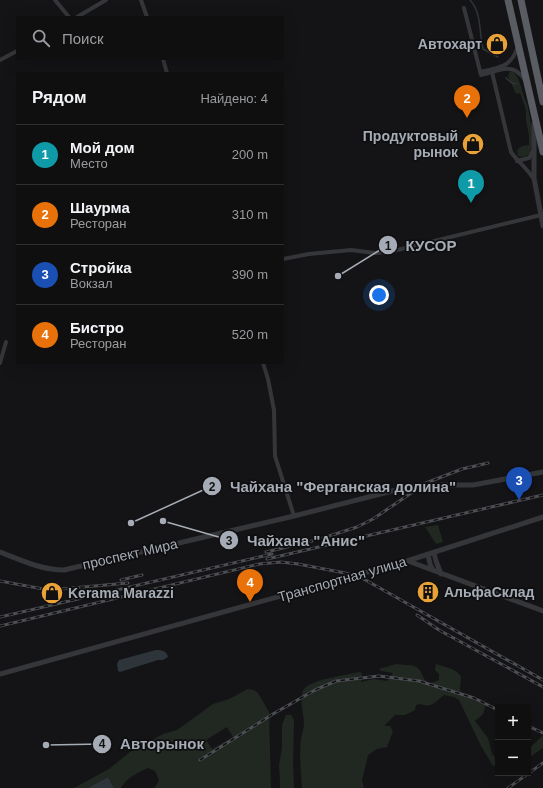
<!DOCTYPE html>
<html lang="ru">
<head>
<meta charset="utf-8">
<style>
	body { margin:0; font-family:Helvetica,sans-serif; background:#181819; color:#f1f3f6 }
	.controls { position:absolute; right:12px; bottom:12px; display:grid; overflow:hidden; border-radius:0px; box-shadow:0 4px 16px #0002 }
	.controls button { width:36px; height:36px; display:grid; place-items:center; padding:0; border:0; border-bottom:1px solid #2f2f30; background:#0f0f10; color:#f1f3f6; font:20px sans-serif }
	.you { position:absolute; left:379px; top:295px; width:14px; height:14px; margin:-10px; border:3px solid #fff; border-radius:50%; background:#1a73e8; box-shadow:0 0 0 6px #1a73e833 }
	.badge { display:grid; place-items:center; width:26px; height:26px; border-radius:50%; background:#db2777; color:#fff; font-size:13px; font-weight:700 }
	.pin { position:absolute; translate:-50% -33px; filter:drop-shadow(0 1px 2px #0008) }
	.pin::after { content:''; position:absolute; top:21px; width:14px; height:12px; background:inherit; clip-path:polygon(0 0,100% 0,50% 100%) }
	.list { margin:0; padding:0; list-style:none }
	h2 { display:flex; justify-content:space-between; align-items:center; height:52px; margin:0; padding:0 16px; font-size:17px }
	h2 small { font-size:13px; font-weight:400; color:#9b9c9f }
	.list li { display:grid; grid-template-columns:26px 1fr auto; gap:12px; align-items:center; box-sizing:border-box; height:60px; padding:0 16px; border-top:1px solid #2f2f30 }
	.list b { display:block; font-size:15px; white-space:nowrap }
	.list p { margin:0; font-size:13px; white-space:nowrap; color:#9b9c9f }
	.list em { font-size:13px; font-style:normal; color:#9b9c9f }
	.icon { flex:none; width:22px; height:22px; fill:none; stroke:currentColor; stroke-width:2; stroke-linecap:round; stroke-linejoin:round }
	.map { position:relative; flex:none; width:543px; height:788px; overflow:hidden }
	.search { position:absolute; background:#0f0f10; box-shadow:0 4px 16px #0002; left:16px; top:16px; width:268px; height:44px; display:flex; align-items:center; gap:10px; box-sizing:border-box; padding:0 14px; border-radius:0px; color:#9b9c9f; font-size:15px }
	.panel { position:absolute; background:#0f0f10; box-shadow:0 4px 16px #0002; left:16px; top:72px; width:268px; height:292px; border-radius:0px }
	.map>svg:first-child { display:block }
</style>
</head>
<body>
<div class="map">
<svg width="543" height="788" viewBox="0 0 543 788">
	<rect width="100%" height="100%" fill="#141416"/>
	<path fill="#202821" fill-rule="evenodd" d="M 510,71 C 521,73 521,94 527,103 C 529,114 542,164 518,156 L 517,150 L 522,146 L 529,145 L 529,136 L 526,120 L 526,110 L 520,93 L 516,94 L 508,76 Z
		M 438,525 L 443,542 L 436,544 L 425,527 Z
		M 396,664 C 402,665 413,664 418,668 C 423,673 422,679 429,684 L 439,680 L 439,674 L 435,670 L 436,664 L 452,669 L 457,672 L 461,676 L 460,689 L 461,694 L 486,705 L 483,714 L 475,721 L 488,738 L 492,754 L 496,758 L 498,765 L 493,766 L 481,746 L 459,700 L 454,697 L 444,695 C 436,701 431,709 421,704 L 416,705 L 415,710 L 405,715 L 395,715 L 384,726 L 390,726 L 393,731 L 387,747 L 377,749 L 368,755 L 362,781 L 364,788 L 302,788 C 301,772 299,755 301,738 C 302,733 304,728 304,723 C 304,714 297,694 306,687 C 316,679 346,675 359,672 L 362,673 L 361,682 L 374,679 L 387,681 L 393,673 L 381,671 L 379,669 Z
		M 248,689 L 254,690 L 258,693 L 269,712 L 271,788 L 155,788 L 159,780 L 155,771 L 148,768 C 139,772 126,778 121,788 L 114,788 L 108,777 L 88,788 L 74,788 L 109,769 L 130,752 L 163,734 L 177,730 L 213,704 L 229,699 ZM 227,727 L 233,737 L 212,749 L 206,740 Z
		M 286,715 L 291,715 L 294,720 L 293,766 L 294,788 L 280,788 L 280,782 L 279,765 L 282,748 L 282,725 Z
		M 543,735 L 543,748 L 528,758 L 528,750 Z"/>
	<path fill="#2d353b" d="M 156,650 C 162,650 167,651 168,657 L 163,660 L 158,660 L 120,672 L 118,671 L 117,664 L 119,660 Z
		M 108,777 L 114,788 L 88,788 Z"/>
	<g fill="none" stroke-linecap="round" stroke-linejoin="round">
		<path stroke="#2d353b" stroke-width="1.5" d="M 470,0 C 482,13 479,33 483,49 L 498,57
			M 506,78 L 512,83 L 516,84"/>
		<path stroke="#35363a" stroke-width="4" d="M 55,0 L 69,17
			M 141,0 L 147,17
			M 464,8 L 481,75 C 491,73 507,65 516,71 C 519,73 523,77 525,80
			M 77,17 L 106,0
			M 163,59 L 167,73
			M 0,60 L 17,51
			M 480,72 C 500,67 511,68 518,46
			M 492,72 L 511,152 C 518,162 527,168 533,178
			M 517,161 L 529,158 L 533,151
			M 283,259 L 309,254 L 351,250 L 375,253 L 389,252 L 541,215
			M 0,363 L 6,342
			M 263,363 L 268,379 L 274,410 L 275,456 L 294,516"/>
		<path stroke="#35363a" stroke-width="5" d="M 534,124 L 534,178 L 543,226
			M 0,552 C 21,560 41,570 64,570 L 294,516 L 408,487 L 421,485 L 473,485 L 543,472
			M 434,553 L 436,561 L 441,574
			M 428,555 L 430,564 L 433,570
			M 408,561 L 543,611
			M 0,674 L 407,561 L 543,517"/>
		<path stroke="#595c62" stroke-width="7" d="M 508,0 L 543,152
			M 521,0 L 543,102"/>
		<g stroke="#4c4e53" stroke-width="3">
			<path id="rail" d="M 323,538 L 357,527 L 373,519 L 426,483 L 462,469 L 488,463
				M 266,552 L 312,541
				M 267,559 L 543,495
				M 121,580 L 142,575
				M 0,581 L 43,589 L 61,589 L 128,583
				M 417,615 L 439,630 L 543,687
				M 0,617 L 272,554
				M 0,626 L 259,564 L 281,562 L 298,564 L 345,573 L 362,578 L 543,680
				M 528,726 L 543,733
				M 200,760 L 273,714 L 315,690 L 336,681 L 379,676 L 419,681 L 474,698 L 498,710
				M 508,788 L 543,763"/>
		</g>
		<use href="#rail" stroke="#0f0f11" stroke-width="1.5" stroke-dasharray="4.5" stroke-linecap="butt"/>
	</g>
	<defs>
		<g id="shop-disc" transform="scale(1.15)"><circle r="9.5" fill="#e9a238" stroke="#0f0f11"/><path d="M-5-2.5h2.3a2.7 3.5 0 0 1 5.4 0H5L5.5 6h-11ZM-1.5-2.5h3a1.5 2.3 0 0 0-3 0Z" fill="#111"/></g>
		<g id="building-disc" transform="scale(1.15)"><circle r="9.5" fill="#e9a238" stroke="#0f0f11"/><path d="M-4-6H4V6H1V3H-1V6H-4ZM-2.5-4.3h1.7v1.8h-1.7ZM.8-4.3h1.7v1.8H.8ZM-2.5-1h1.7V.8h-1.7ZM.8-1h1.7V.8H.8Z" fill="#111"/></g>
	</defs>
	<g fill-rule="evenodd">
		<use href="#shop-disc" x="497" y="44"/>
		<use href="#shop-disc" x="473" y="144"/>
		<use href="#building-disc" x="428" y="592"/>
		<use href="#shop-disc" x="52" y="593"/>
	</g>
	<g text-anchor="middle" stroke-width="3.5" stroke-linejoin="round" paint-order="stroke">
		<g font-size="14" font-weight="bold" fill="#a6acb5" stroke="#0f0f11" text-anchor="end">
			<text x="482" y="49">Автохарт</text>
			<text x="458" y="141">Продуктовый<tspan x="458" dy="16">рынок</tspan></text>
			<text x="444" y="597" text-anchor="start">АльфаСклад</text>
			<text x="68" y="598" text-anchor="start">Kerama Marazzi</text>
		</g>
		<g font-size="14" fill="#a6acb5" stroke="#0f0f11">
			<text transform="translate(130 554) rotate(-13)" y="5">проспект Мира</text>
			<text transform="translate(342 579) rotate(-16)" y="5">Транспортная улица</text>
		</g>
	</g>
	<path fill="none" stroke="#a6acb5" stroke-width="1.5" d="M338 276L388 245M131 523L212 486M163 521L229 540M46 745L102 744"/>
	<g fill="#a6acb5" stroke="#0f0f11" stroke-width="1.5">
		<circle cx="338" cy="276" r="4"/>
		<circle cx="131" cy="523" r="4"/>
		<circle cx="163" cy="521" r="4"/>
		<circle cx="46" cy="745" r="4"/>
		<circle cx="388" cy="245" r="10"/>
		<circle cx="212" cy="486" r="10"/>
		<circle cx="229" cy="540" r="10"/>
		<circle cx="102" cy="744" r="10"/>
	</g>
	<g font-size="12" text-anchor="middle" font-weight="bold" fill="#111">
		<text x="388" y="250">1</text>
		<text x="212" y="491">2</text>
		<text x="229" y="545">3</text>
		<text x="102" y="748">4</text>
	</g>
	<g font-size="15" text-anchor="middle" font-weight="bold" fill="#a6acb5" stroke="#0f0f11" stroke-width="3.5" stroke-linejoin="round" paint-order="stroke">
		<text x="431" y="251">КУСОР</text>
		<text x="343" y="492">Чайхана "Ферганская долина"</text>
		<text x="306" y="546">Чайхана "Анис"</text>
		<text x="162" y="749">Авторынок</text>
	</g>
</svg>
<div class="controls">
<button>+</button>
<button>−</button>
</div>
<div class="you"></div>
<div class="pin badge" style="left:471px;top:203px;background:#0f9aa8">1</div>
<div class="pin badge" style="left:467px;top:118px;background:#e8710a">2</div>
<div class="pin badge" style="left:519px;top:500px;background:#1a4fb4">3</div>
<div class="pin badge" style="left:250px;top:602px;background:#e8710a">4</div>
<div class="search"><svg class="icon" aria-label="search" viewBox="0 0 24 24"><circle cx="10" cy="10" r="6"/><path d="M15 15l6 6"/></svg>Поиск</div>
<section class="panel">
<h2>Рядом<small>Найдено: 4</small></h2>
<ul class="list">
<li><span class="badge" style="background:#0f9aa8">1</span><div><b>Мой дом</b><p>Место</p></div><em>200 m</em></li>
<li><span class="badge" style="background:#e8710a">2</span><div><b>Шаурма</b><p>Ресторан</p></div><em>310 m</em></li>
<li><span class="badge" style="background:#1a4fb4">3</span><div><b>Стройка</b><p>Вокзал</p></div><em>390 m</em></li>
<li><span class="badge" style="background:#e8710a">4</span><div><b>Бистро</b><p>Ресторан</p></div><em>520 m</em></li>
</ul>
</section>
</div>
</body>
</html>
